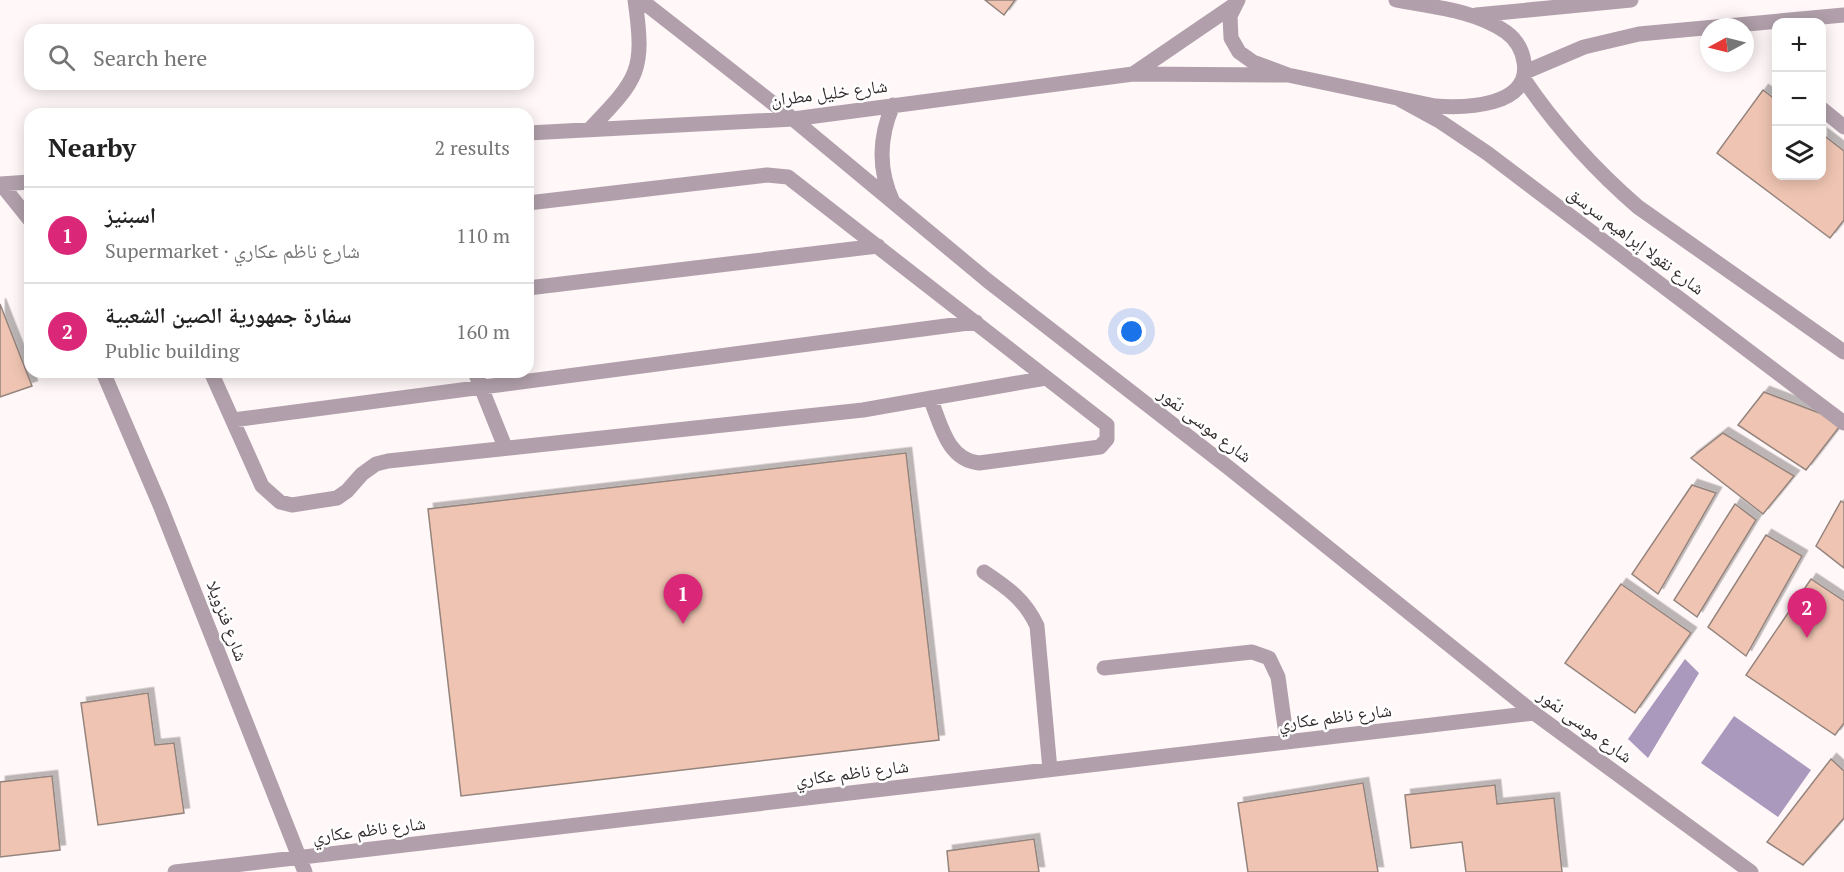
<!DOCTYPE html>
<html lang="en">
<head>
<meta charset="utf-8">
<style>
	body { margin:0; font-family:"PT Serif","Noto Naskh Arabic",serif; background:#f6f6f6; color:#222 }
	.controls { position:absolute; right:18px; top:18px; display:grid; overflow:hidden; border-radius:12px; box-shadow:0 3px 15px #0003 }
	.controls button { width:54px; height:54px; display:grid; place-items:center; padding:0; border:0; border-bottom:2px solid #e0e0e0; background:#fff; color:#222; font:30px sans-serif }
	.compass { position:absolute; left:1700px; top:18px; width:54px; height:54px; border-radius:50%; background:#fff; box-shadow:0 3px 15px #0003; rotate:263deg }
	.you { position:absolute; left:1132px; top:332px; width:21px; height:21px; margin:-15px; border:4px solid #fff; border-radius:50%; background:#1a73e8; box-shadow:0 0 0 9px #1a73e833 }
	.badge { display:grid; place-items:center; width:39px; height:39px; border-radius:50%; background:#db2777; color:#fff; font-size:20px; font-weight:700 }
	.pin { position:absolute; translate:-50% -50px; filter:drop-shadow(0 2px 3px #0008) }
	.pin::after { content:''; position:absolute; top:32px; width:21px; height:18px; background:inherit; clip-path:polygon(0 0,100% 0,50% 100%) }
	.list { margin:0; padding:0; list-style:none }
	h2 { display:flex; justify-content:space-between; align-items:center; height:78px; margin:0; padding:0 24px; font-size:26px }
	h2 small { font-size:20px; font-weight:400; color:#767676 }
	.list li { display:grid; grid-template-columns:39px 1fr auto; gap:18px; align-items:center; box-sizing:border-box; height:96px; padding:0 24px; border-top:2px solid #e0e0e0 }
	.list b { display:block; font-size:22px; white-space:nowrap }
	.list p { margin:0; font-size:20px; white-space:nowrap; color:#767676 }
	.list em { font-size:20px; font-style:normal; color:#767676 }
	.icon { flex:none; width:33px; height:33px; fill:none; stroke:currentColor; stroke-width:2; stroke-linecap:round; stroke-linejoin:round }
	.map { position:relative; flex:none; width:1844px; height:872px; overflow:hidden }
	.search { position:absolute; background:#fff; box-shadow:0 3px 15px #0003; left:24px; top:24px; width:510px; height:66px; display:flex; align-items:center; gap:15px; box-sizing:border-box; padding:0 21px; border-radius:18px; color:#767676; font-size:22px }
	.panel { position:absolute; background:#fff; box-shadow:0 3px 15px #0003; left:24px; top:108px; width:510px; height:270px; border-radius:18px }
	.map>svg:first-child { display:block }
</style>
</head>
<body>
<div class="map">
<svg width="1844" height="872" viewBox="0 0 1844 872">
	<defs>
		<filter id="shadow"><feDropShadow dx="5.5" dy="-5.5" stdDeviation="0" flood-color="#0004"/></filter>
	</defs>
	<rect width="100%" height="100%" fill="#fff7f8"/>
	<path fill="#aa98bd" d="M 1685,659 L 1699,673 L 1648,758 L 1628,739 Z
		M 1734,716 L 1811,770 L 1778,817 L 1701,763 Z"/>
	<path fill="#efc4b2" stroke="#94847d" stroke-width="1.5" filter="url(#shadow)" d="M 985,0 L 1015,0 L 1004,15 Z
		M 1763,90 L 1776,100 L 1776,176 L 1822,176 L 1822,134 L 1844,151 L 1844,220 L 1830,238 L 1717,153 Z
		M 0,304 L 32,386 L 0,397 Z
		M 1764,392 L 1843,422 L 1806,470 L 1738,425 Z
		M 1723,433 L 1794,476 L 1763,514 L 1691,458 Z
		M 906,453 L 939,740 L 461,796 L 428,509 Z
		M 1692,485 L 1716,493 L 1658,594 L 1632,574 Z
		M 1841,501 L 1844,503 L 1844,568 L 1816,546 Z
		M 1735,504 L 1756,520 L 1697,617 L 1674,600 Z
		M 1766,535 L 1802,556 L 1746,656 L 1708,627 Z
		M 1811,579 L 1844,601 L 1844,723 L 1835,735 L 1746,675 Z
		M 1621,584 L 1691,633 L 1635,713 L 1565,663 Z
		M 148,693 L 155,745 L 174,743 L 184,813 L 98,825 L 81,703 Z
		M 1831,759 L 1844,771 L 1844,818 L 1803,865 L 1767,842 Z
		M 52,776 L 60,850 L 0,857 L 0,782 Z
		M 1363,783 L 1378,872 L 1248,872 L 1238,803 Z
		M 1495,785 L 1497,804 L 1554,798 L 1562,872 L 1466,872 L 1462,842 L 1411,848 L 1405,795 Z
		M 1034,839 L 1039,872 L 949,872 L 947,851 Z"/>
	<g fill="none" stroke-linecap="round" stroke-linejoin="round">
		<path stroke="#b1a0ab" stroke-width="15" d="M 641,0 L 793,119 L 988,281 L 1229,468 L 1534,713 L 1751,872
			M 1238,0 L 1230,16 L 1231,38 L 1239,52 L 1253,62 L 1288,75 L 1435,106 C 1464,108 1532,107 1524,62 C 1522,49 1517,40 1506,32 C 1475,10 1432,7 1396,0
			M 1476,15 L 1631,0
			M 1525,72 L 1584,47 L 1639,34 L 1844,15
			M 1133,74 L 1234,5
			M 1523,78 C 1556,127 1593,168 1638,207 L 1844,352
			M 1399,99 L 1441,122 L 1487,153 L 1844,423
			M 893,105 C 879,137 878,170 893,202
			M 1822,109 L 1844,127
			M 590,129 C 639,78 645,71 635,0
			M 528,133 L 793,119 L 1133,74 L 1288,75
			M 0,184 L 30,182
			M 1,184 L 30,220
			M 528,203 L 767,175 L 788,177 L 1107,425 L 1107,439 L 1100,447 L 979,463 C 947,460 941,424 930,398
			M 528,288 L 878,246
			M 103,372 L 160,505 L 305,872
			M 211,372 L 262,486 L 280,502 L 292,505 L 337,498 L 347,491 L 362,474 L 376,464 L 388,461 L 863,410 L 1046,378
			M 475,372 L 505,447
			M 233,420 L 976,322
			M 984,572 C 1008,588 1025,600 1037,626 L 1050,770
			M 1104,668 L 1252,652 L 1269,658 L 1278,677 L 1287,742
			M 175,872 L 1534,713"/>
	</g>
	<g text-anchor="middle" stroke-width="5" stroke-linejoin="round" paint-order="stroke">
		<g font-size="18" fill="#342c2d" stroke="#fff">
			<text transform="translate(829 93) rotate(-7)" y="6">شارع خليل مطران</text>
			<text transform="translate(1636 241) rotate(37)" y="6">شارع نقولا إبراهيم سرسق</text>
			<text transform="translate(1205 425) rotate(37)" y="6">شارع موسى نمّور</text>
			<text transform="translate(227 621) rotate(69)" y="6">شارع فنزويلا</text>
			<text transform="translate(1335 717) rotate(-7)" y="6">شارع ناظم عكاري</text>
			<text transform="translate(1585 726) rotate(36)" y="6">شارع موسى نمّور</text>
			<text transform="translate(852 773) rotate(-7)" y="6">شارع ناظم عكاري</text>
			<text transform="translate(369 830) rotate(-7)" y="6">شارع ناظم عكاري</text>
		</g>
	</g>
</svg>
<div class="controls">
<button>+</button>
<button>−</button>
<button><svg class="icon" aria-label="layers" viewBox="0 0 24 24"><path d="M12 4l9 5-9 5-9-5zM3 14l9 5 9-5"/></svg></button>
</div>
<svg class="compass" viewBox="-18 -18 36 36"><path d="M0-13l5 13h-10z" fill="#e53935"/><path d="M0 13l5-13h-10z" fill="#767676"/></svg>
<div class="you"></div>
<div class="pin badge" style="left:683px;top:624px">1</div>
<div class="pin badge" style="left:1807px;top:638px">2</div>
<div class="search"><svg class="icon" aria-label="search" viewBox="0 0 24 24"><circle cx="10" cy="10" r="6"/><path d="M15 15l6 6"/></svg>Search here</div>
<section class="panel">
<h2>Nearby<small>2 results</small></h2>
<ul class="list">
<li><span class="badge">1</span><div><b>اسبنيز</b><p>Supermarket · شارع ناظم عكاري</p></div><em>110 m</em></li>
<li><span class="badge">2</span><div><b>سفارة جمهورية الصين الشعبية</b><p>Public building</p></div><em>160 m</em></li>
</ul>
</section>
</div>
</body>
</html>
